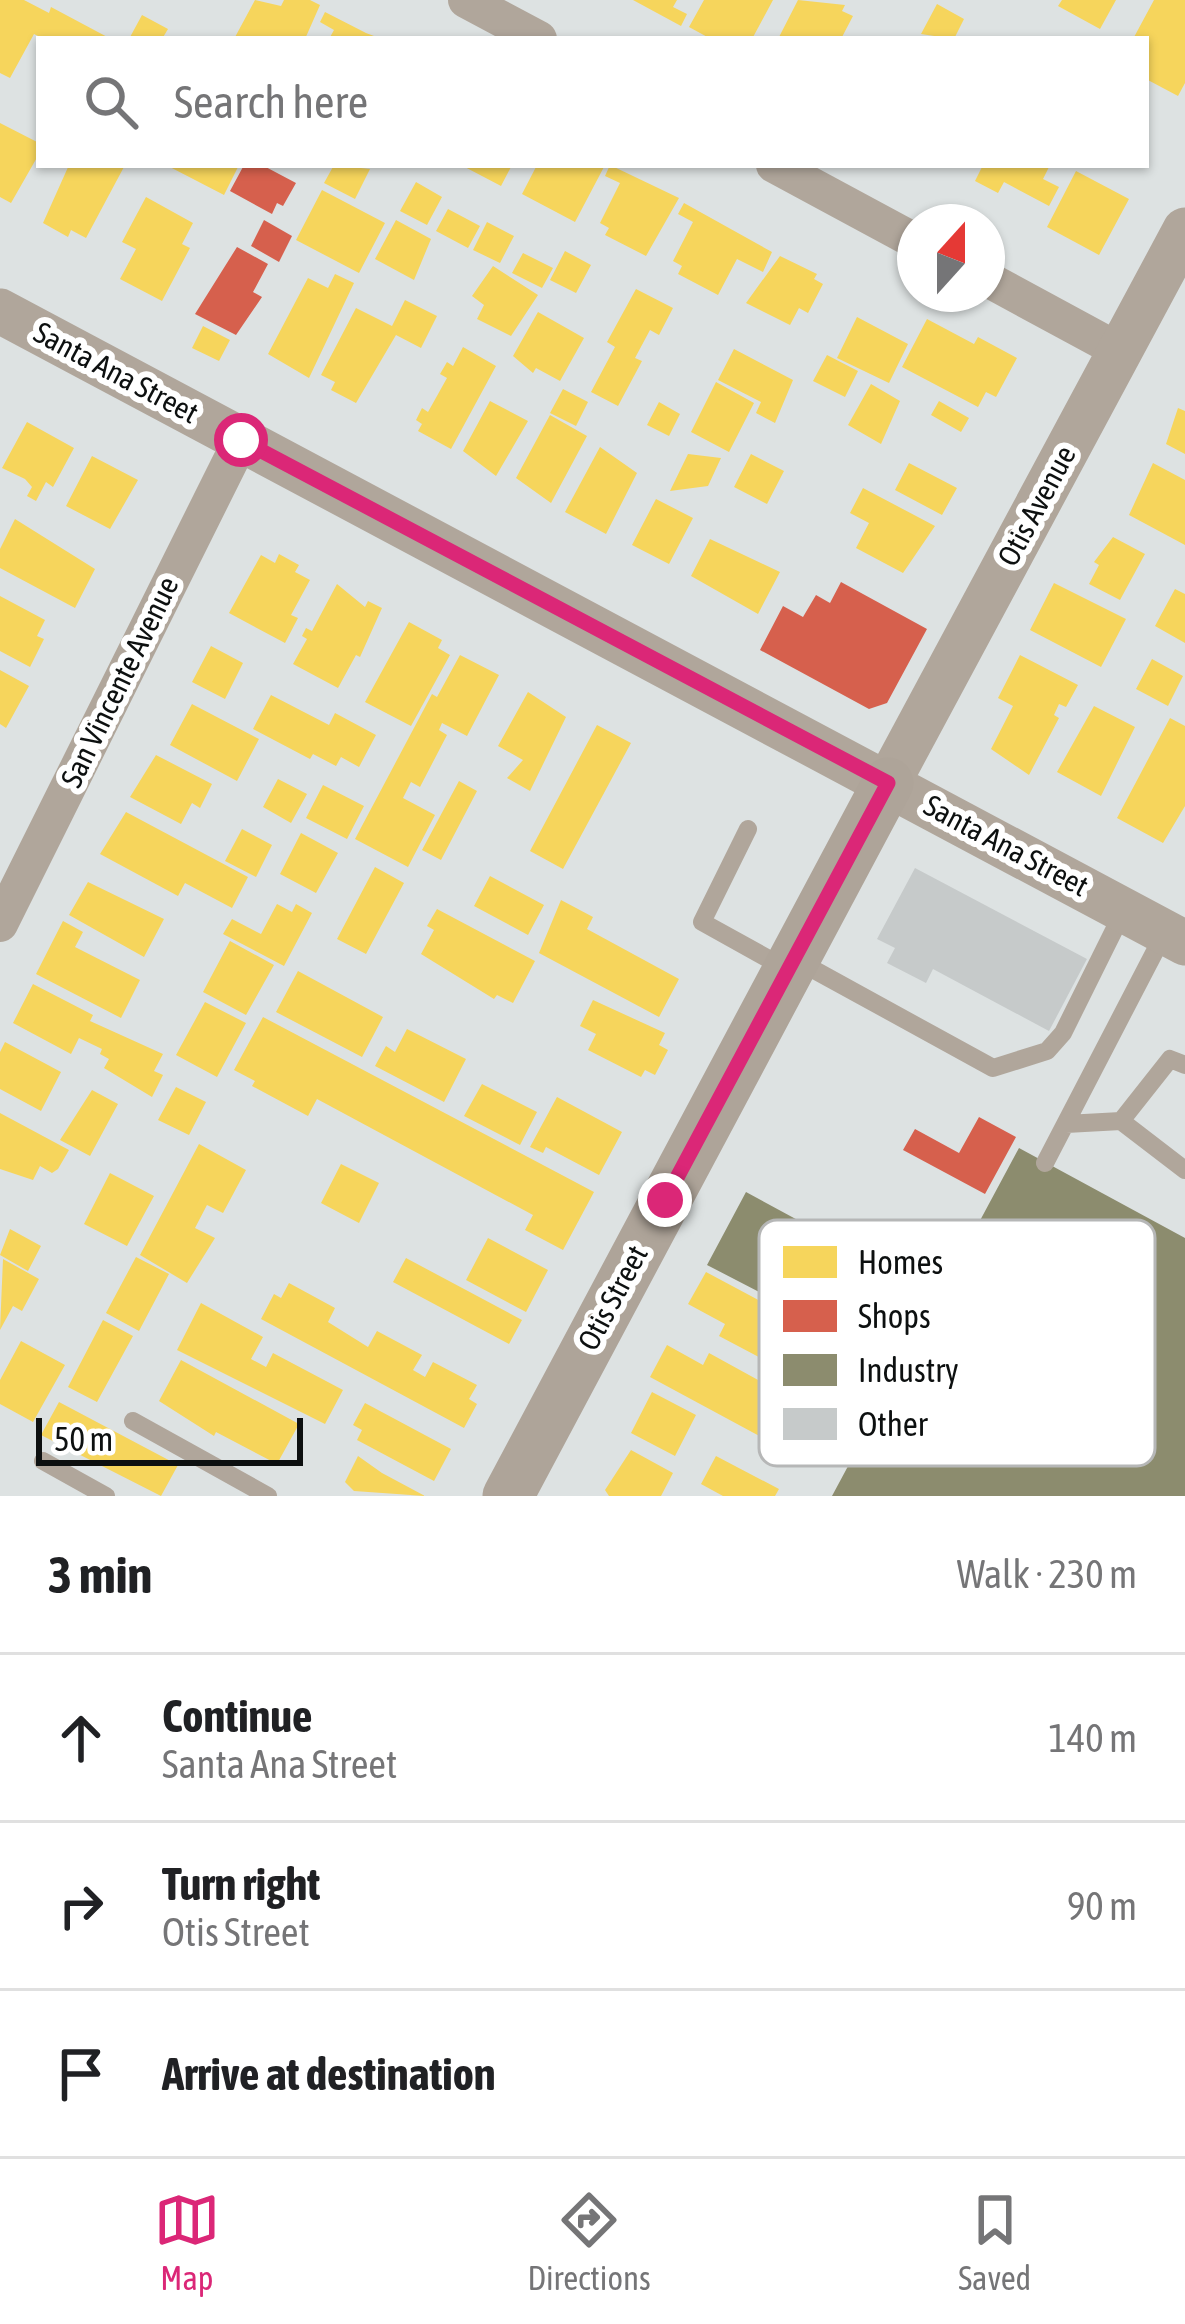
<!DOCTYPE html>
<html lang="en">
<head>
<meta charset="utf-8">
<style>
	body { margin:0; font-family:"Asap Condensed",sans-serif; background:#f2f2f2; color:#202124 }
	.compass { position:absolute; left:897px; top:204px; width:108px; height:108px; border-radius:50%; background:#fff; box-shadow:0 3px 9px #0004; rotate:21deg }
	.scale { position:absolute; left:36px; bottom:30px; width:267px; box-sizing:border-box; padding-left:12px; border:6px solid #0d1010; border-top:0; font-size:33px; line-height:42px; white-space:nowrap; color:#0d1010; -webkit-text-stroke:9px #fff; paint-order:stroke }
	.stop { position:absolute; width:36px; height:36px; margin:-27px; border:9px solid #db2777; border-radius:50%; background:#fff }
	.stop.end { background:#db2777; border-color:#fff; box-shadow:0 3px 12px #0008 }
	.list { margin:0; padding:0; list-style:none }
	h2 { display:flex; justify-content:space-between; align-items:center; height:156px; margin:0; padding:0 48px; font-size:51px }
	h2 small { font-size:39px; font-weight:400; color:#757577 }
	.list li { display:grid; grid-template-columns:78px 1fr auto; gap:36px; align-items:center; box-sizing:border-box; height:168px; padding:0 48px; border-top:3px solid #e0e0e0 }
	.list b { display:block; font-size:45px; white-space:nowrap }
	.list p { margin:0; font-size:39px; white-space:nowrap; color:#757577 }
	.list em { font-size:39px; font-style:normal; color:#757577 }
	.icon { flex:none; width:66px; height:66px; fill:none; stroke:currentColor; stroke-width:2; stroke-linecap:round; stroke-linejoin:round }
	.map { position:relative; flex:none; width:1185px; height:1496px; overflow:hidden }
	.search { position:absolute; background:#fff; box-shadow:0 3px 9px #0004; left:36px; right:36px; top:36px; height:132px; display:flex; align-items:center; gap:30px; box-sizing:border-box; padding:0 42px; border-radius:0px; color:#757577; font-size:45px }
	.sheet { height:660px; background:#fff }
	nav { display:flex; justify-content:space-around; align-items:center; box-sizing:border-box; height:168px; border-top:3px solid #e0e0e0; background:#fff; font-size:33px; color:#757577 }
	nav a { display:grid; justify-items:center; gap:6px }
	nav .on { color:#db2777 }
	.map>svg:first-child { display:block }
</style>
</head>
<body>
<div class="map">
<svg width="1185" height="1496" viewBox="0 0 1185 1496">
	<rect width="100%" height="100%" fill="#dde2e2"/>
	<path fill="#f6d55c" d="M 0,0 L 24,0 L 49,13 L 51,7 L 111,39 L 44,39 L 34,34 L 10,78 L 0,73 Z
		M 255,0 L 281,6 L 284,0 L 310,0 L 320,5 L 305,39 L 234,39 Z
		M 633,0 L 677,0 L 673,7 L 687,14 L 681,26 Z
		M 704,0 L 773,0 L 752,39 L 711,39 L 689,27 Z
		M 798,0 L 845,5 L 842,11 L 853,16 L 841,39 L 778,39 Z
		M 1062,0 L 1116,0 L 1100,29 L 1058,6 Z
		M 1154,0 L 1185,0 L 1185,83 L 1178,96 L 1146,79 L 1146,39 L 1133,39 Z
		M 937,4 L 964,19 L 954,39 L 921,34 Z
		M 325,12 L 366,33 L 382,39 L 329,39 L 334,30 L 320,22 Z
		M 142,15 L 168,29 L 162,39 L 129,39 Z
		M 0,123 L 39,143 L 39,154 L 11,203 L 0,197 Z
		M 69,165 L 125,165 L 86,238 L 71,230 L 68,237 L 43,223 Z
		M 166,165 L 239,165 L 224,195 Z
		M 334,165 L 370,169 L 355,199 L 324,183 Z
		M 461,165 L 512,165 L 501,186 Z
		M 537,165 L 605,165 L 575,222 L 522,194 Z
		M 610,165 L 679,198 L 646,256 L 605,235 L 609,228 L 600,223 L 620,183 L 605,176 Z
		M 983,165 L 1050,165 L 1043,179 L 1059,187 L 1049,206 L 1004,182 L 998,193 L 975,181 Z
		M 1076,171 L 1129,199 L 1099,255 L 1047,227 Z
		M 416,182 L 442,197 L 427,225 L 400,211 Z
		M 322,190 L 385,223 L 359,273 L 296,240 Z
		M 146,197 L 193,223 L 182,244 L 190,248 L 162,301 L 120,279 L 136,249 L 122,242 Z
		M 684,203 L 772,252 L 763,272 L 737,259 L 718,295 L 678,274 L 682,266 L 673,261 L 693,222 L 678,214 Z
		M 448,209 L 480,226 L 468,248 L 436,231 Z
		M 396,220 L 431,239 L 414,280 L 375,259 Z
		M 487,222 L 514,236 L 500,263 L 473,250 Z
		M 565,251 L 591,265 L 576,293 L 550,280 Z
		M 523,253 L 553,268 L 542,288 L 512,273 Z
		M 780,256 L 817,274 L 814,279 L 823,284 L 808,313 L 799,308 L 790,325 L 746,303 Z
		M 493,266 L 538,295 L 511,336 L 477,319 L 484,305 L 472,296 Z
		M 335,274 L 354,283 L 309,378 L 268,354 L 308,278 L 328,288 Z
		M 636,289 L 673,308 L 659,335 L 650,330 L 635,358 L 642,361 L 618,406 L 591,392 L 615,347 L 607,342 Z
		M 405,300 L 437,316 L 421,348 L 396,335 L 356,403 L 331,390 L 335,382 L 321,375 L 356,308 L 392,326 Z
		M 538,312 L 584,338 L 560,381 L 536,368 L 533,373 L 513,356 Z
		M 857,317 L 908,344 L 889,383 L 837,358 Z
		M 927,319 L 974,344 L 978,337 L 1017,358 L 996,397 L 986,392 L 978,407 L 902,367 Z
		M 203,326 L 230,340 L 219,361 L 192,348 Z
		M 463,347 L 496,366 L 451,449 L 418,431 L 422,424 L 416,420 L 422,408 L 428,412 L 447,378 L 440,374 L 447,362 L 453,366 Z
		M 734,349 L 793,380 L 775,423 L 756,413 L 761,402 L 718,380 Z
		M 827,355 L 858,371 L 845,397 L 813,381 Z
		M 716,382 L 754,403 L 729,452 L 691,432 Z
		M 871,384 L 900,401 L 881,444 L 848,425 Z
		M 563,389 L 588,402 L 576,426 L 550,413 Z
		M 490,401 L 528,421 L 496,476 L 463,451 Z
		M 939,401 L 969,418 L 961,432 L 931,415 Z
		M 659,402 L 680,414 L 669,436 L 647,425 Z
		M 1178,408 L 1185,411 L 1185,454 L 1166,444 Z
		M 550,415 L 587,436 L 551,503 L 516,478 Z
		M 27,422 L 74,448 L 53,487 L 46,482 L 36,501 L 27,496 L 32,487 L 25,479 L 2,468 Z
		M 600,447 L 637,473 L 606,534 L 565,512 Z
		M 688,454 L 721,458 L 708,486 L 670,491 Z
		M 751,454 L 784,471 L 767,504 L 734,487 Z
		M 92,456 L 138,480 L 110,529 L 66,506 Z
		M 909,463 L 957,488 L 942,515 L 895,490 Z
		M 1153,463 L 1185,480 L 1185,545 L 1129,515 Z
		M 863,488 L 935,526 L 903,573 L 856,548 L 869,523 L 850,513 Z
		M 656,499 L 693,518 L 669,564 L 632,545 Z
		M 15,519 L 95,569 L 75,608 L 0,568 L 0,549 Z
		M 1113,537 L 1145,554 L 1120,600 L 1089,584 L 1099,565 L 1094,562 Z
		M 710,539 L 780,572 L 758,614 L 691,576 Z
		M 279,554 L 299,565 L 295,572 L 310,580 L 291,615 L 298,618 L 285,643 L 229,613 L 261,555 L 275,563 Z
		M 1054,583 L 1126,619 L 1101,667 L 1030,630 Z
		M 337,584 L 365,607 L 368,601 L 382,608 L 360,657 L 356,655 L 338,688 L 293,664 L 307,639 L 302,636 L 306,628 L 312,631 Z
		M 1175,589 L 1185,594 L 1185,643 L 1155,626 Z
		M 0,596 L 45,620 L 37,636 L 44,639 L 30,667 L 0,651 Z
		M 409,622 L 442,640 L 438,648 L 450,655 L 411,726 L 365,702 Z
		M 211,646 L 243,663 L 225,699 L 192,682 Z
		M 460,655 L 499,675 L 467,736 L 442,723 L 439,730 L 447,735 L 420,787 L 411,782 L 403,798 L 435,815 L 408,867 L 355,839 L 432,694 L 437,697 Z
		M 1020,655 L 1078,685 L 1066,707 L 1059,704 L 1054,715 L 1059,718 L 1029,775 L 991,749 L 1013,706 L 998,698 Z
		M 1152,659 L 1183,676 L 1168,706 L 1136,689 Z
		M 0,670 L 29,686 L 6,728 L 0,724 Z
		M 528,692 L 566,717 L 530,791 L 507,778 L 523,760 L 498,746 Z
		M 271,695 L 329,725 L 335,713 L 376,735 L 359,767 L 341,757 L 336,766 L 313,754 L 310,759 L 253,729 Z
		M 192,704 L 259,739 L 237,781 L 170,745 Z
		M 1094,706 L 1135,727 L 1101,796 L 1057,772 Z
		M 1170,718 L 1185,726 L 1185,806 L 1163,843 L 1117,818 Z
		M 597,725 L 631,743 L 563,869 L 530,851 Z
		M 156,755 L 212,784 L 200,808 L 192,803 L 181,824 L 130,797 Z
		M 278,779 L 307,794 L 291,823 L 263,807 Z
		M 459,781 L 477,791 L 441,860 L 422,850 Z
		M 323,785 L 364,806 L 347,839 L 306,818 Z
		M 126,812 L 248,877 L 232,908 L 185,883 L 178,896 L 100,854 Z
		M 242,829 L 272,845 L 256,877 L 225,861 Z
		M 301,833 L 338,853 L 316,893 L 280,874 Z
		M 375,867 L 404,883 L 366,954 L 337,939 Z
		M 490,876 L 544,905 L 528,935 L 474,906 Z
		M 88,882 L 164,919 L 144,957 L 69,915 Z
		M 561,900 L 593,917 L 587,929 L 679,979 L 659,1017 L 539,953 Z
		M 277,904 L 292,912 L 296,904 L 312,913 L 284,966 L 223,934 L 232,919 L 261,934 Z
		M 437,909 L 535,961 L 513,1003 L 497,995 L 494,999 L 421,954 L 434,930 L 427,926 Z
		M 63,921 L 83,932 L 75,947 L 140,980 L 121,1018 L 36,974 Z
		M 230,941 L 274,965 L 246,1015 L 203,992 Z
		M 298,971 L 383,1017 L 362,1057 L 276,1012 Z
		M 33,984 L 93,1015 L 90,1021 L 163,1054 L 154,1071 L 163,1075 L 152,1097 L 104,1068 L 109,1059 L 100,1054 L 102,1049 L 79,1038 L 71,1054 L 13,1023 Z
		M 593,1000 L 665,1033 L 659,1045 L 668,1050 L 655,1075 L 645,1070 L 641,1077 L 588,1050 L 596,1034 L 580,1026 Z
		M 205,1002 L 246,1023 L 217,1077 L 176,1055 Z
		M 263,1017 L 594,1192 L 563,1250 L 525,1230 L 533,1215 L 317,1099 L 308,1116 L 252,1086 L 255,1081 L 234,1070 Z
		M 407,1029 L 466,1059 L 444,1102 L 375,1066 L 386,1046 L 395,1052 Z
		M 5,1042 L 61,1072 L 41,1111 L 0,1089 L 0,1052 Z
		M 482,1084 L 537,1112 L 520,1145 L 464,1116 Z
		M 176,1087 L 206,1102 L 189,1135 L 158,1120 Z
		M 92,1090 L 118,1104 L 90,1156 L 60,1140 Z
		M 557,1097 L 622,1132 L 599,1175 L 546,1147 L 543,1153 L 530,1147 Z
		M 0,1113 L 69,1150 L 58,1169 L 52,1173 L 40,1166 L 33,1180 L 0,1169 Z
		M 199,1144 L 246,1170 L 223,1213 L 207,1205 L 195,1228 L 215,1238 L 187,1283 L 140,1255 Z
		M 341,1164 L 379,1183 L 359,1223 L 321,1203 Z
		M 110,1173 L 154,1196 L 127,1246 L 84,1224 Z
		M 10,1229 L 41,1246 L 28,1271 L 0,1255 Z
		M 488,1238 L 548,1270 L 526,1312 L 466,1280 Z
		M 136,1257 L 169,1274 L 139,1331 L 106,1313 Z
		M 406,1258 L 522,1320 L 509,1344 L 393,1282 Z
		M 3,1259 L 39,1279 L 22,1311 L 13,1306 L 0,1330 Z
		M 706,1272 L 824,1335 L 803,1372 L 781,1361 L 778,1367 L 719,1336 L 725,1324 L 688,1304 Z
		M 289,1283 L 335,1308 L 328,1322 L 368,1347 L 377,1331 L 422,1355 L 413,1370 L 425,1377 L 433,1362 L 477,1385 L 469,1399 L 477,1404 L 464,1428 L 261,1319 L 274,1294 L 281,1298 Z
		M 201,1303 L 263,1337 L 251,1359 L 266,1367 L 273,1353 L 343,1390 L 325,1424 L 177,1350 Z
		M 103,1320 L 133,1336 L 97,1402 L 68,1387 Z
		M 21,1341 L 65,1365 L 33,1422 L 0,1404 L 0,1380 Z
		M 667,1345 L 703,1365 L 709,1353 L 769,1386 L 766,1392 L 787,1403 L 767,1440 L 650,1377 Z
		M 181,1360 L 299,1424 L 277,1464 L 216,1432 L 214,1436 L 159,1401 Z
		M 855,1365 L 887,1382 L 865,1425 L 853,1418 L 864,1426 L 841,1467 L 810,1450 Z
		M 652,1392 L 696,1415 L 675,1456 L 631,1433 Z
		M 59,1402 L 178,1465 L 161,1496 L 41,1435 Z
		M 365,1403 L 451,1449 L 434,1481 L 357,1440 L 362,1430 L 353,1425 Z
		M 631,1450 L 673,1473 L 661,1496 L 609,1496 L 605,1490 Z
		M 358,1456 L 382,1473 L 425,1496 L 354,1491 L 345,1482 Z
		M 716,1456 L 779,1489 L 775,1496 L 723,1496 L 701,1484 Z"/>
	<path fill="#d6604d" d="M 244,165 L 262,165 L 296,183 L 283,206 L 277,203 L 272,214 L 230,191 Z
		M 264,220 L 292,236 L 279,262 L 251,246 Z
		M 237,247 L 268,264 L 253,292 L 262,297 L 236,335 L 195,314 Z
		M 841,582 L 927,629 L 887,703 L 869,709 L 760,650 L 783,606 L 803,617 L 816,595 L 830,603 Z
		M 979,1117 L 1016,1137 L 985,1194 L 903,1150 L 915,1129 L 959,1153 Z"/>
	<path fill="#8c8c6e" d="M 1019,1148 L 1185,1238 L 1185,1496 L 832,1496 Z
		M 746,1192 L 890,1270 L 881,1287 L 925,1311 L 897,1363 L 707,1265 Z"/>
	<path fill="#c6caca" d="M 915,868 L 1087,959 L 1049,1031 L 933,969 L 926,983 L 887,963 L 895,948 L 877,939 Z"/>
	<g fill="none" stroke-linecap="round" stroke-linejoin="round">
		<path stroke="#b0a69b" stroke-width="18" d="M 748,829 L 702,922 L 785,968
			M 798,961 L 993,1068 L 1047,1051 L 1063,1033 L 1124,910
			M 1121,1121 L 1170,1059 L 1185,1065
			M 1066,1124 L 1121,1121 L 1185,1170
			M 1045,1163 L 1165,932
			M 133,1421 L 268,1496
			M 43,1461 L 106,1496"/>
		<path stroke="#b0a69b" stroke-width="36" d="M 466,0 L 539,39
			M 774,165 L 915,241
			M 987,279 L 1120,351
			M 0,924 L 241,440"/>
		<path stroke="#b0a69b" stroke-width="45" d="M 0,311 L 1185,943
			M 888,783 L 1185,230"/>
		<path stroke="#aea499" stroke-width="51" d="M 508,1496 L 888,783"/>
	</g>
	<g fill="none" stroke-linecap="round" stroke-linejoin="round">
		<path stroke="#db2777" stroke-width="15" d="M 241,440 L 888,783 L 665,1200"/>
	</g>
	<g text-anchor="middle" stroke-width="12" stroke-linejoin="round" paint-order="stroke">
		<g font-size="30" fill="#0d1010" stroke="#fff">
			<text transform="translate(116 373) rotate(28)" y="10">Santa Ana Street</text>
			<text transform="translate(1037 506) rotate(-62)" y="10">Otis Avenue</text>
			<text transform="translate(120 682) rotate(-64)" y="10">San Vincente Avenue</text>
			<text transform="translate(1006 846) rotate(28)" y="10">Santa Ana Street</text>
			<text transform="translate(613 1298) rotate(-62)" y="10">Otis Street</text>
		</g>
	</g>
	<rect x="759" y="1220" width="396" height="246" rx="18" fill="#fff" stroke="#b6b7b7" stroke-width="3"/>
	<rect x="783" y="1246" width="54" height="32" fill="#f6d55c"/>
	<rect x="783" y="1300" width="54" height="32" fill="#d6604d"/>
	<rect x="783" y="1354" width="54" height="32" fill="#8c8c6e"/>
	<rect x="783" y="1408" width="54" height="32" fill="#c6caca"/>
	<g font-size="33" fill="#0d1010">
		<text x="858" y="1274">Homes</text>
		<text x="858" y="1328">Shops</text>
		<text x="858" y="1382">Industry</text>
		<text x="858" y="1436">Other</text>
	</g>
</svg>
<svg class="compass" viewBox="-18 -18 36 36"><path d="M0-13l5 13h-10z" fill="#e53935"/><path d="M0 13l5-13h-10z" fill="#757577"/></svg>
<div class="scale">50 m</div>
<div class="stop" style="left:241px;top:440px"></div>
<div class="stop end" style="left:665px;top:1200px"></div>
<div class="search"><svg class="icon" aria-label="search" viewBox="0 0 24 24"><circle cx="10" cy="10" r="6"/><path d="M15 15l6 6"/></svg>Search here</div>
</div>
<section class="sheet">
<h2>3 min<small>Walk · 230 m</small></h2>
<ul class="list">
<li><svg class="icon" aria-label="ahead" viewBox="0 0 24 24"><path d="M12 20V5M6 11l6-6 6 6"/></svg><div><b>Continue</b><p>Santa Ana Street</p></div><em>140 m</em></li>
<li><svg class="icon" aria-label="right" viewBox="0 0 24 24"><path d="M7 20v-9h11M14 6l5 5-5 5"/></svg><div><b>Turn right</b><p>Otis Street</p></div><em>90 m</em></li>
<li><svg class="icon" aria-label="arrive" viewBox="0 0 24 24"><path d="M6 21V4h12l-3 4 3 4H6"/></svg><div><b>Arrive at destination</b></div></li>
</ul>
</section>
<nav>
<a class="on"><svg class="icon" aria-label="map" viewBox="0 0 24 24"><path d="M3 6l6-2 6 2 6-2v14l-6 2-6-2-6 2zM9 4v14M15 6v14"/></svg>Map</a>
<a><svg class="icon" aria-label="directions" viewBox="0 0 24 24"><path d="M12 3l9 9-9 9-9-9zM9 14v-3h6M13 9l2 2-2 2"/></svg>Directions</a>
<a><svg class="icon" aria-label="saved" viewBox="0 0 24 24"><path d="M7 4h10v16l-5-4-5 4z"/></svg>Saved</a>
</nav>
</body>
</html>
